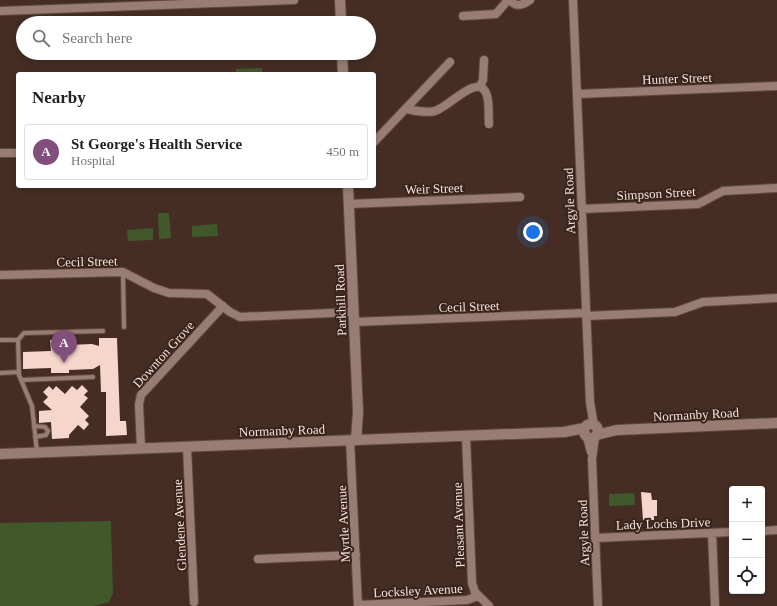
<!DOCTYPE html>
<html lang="en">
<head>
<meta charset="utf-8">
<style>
	body { margin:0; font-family:"Times New Roman",serif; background:#f2f2f2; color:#202124 }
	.controls { position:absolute; right:12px; bottom:12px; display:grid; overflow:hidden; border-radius:4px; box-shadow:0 2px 6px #0003 }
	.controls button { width:36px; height:36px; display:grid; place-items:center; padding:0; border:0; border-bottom:1px solid #e0e0e0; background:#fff; color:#202124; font:20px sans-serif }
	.you { position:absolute; left:533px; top:232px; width:14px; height:14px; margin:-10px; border:3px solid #fff; border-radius:50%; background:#1a73e8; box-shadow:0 0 0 6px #1a73e833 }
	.badge { display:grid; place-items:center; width:26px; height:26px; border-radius:50%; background:#824f7c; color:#fff; font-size:13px; font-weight:700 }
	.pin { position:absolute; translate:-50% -33px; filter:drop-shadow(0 1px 2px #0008) }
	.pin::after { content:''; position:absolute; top:21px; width:14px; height:12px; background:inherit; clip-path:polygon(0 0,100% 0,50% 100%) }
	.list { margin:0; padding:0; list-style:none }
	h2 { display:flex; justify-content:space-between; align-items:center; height:52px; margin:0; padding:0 16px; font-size:17px }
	h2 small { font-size:13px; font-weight:400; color:#757577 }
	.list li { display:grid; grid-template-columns:26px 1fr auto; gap:12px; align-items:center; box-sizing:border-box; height:56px; margin:0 8px 8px; padding:0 8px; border:1px solid #e0e0e0; border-radius:4px }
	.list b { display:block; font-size:15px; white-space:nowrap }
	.list p { margin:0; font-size:13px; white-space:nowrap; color:#757577 }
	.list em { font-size:13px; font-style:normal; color:#757577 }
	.icon { flex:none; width:22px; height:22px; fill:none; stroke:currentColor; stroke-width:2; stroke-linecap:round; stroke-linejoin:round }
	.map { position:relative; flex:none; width:777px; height:606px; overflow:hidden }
	.search { position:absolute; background:#fff; box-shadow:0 2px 6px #0003; left:16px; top:16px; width:360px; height:44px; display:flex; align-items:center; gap:10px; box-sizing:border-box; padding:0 14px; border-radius:22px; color:#757577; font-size:15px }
	.panel { position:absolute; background:#fff; box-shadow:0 2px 6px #0003; left:16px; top:72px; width:360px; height:116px; border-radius:4px }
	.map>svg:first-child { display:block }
</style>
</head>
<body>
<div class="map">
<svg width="777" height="606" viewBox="0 0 777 606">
	<rect width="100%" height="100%" fill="#452d24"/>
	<path fill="#40582c" d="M 262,68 L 262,74 L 236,74 L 236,69 Z
		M 158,213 L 169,213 L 171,238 L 159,239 Z
		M 217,224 L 218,236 L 192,237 L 192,226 Z
		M 153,228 L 153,240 L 128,241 L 127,230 Z
		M 634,493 L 635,505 L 609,506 L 609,494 Z
		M 111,521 L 113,593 L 109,602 L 94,606 L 0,606 L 0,523 Z"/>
	<path fill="#f6d6ca" d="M 99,338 L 117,338 L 120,421 L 126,421 L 127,435 L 106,436 L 106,392 L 101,392 L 100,365 L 93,369 L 69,370 L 69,373 L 51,373 L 51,368 L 23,369 L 23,352 L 51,351 L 50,340 L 68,340 L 68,345 L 92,344 L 99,346 Z
		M 82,385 L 88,391 L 84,395 L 88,398 L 80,407 L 89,416 L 85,420 L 89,424 L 84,430 L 78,425 L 69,435 L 69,438 L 52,439 L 51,422 L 39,423 L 39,411 L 52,410 L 43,402 L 48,397 L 43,392 L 49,386 L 53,390 L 56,386 L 65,394 L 72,386 L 77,390 Z
		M 641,492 L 651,493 L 652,500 L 657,500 L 657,516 L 654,516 L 654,520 L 643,520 Z"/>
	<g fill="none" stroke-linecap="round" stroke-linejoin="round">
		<g stroke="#5f4b42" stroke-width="6">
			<path id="service" d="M 123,272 L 124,327
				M 0,340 L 18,340 L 24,333 L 103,331
				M 18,340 L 19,375 L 32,406 L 37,452
				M 0,373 L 19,372
				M 21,380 L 93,377
				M 34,426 L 45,427 L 48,431 L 46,435 L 35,437"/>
		</g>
		<g stroke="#5f4b42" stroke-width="10">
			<path id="minor" d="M 510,0 C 516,8 523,5 530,0
				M 573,0 L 590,402 L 594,426
				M 0,11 L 294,0
				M 463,16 L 496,14 L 508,0
				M 480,86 L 483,80 L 484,60
				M 577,94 L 777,86
				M 407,109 C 416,111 425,113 435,111 C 449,107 478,73 486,93 C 490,101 488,114 489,124
				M 374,142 L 450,62
				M 0,153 L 18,153
				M 349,204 L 520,197
				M 582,209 L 698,204 L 723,191 L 777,188
				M 0,275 L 123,272 L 154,288 L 169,293 L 207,294 L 230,312 L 240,317 L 353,312
				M 586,316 L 675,312 L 703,302 L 777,298
				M 354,322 L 586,313
				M 466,436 L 472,583 L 475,592 L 489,606
				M 587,437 L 591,452
				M 595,437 L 592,459 L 598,606
				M 350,440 L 358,606
				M 187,447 L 194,602
				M 141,448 L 139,404 L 141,395 L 223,306
				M 762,531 L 777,530
				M 712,533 L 715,606
				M 595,538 L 732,532
				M 258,559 L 356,555
				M 358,605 L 467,600 L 478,596"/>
		</g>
		<g stroke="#5f4b42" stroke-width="12">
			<path id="tertiary" d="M 340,0 L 341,23
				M 342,53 L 343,74
				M 348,186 L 358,412 L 356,440
				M584 431a7 7 0 1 1 14 0a7 7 0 1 1-14 0Z
				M 596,435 L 617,430 L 777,423
				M 0,454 L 564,432 L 585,428"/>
		</g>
		<use href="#service" stroke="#9a7d72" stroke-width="4"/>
		<use href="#minor" stroke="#9a7d72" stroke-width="8"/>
		<use href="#tertiary" stroke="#9a7d72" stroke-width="10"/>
	</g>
	<g text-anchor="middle" stroke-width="4" stroke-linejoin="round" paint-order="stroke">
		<g font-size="13" fill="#f3e3dc" stroke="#3a231a">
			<text transform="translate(677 78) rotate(-2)" y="5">Hunter Street</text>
			<text transform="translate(434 188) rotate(-2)" y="5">Weir Street</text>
			<text transform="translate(656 193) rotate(-3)" y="5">Simpson Street</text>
			<text transform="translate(569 201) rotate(-92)" y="5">Argyle Road</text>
			<text transform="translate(87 261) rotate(-1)" y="5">Cecil Street</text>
			<text transform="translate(340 300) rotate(-92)" y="5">Parkhill Road</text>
			<text transform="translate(469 306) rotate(-2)" y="5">Cecil Street</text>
			<text transform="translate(163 354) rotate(-48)" y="5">Downton Grove</text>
			<text transform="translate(696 414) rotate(-3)" y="5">Normanby Road</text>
			<text transform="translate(282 430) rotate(-2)" y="5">Normanby Road</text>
			<text transform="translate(663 523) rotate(-2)" y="5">Lady Lochs Drive</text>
			<text transform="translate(343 524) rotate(-93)" y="5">Myrtle Avenue</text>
			<text transform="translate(179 525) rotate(-93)" y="5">Glendene Avenue</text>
			<text transform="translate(458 525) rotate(-92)" y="5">Pleasant Avenue</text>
			<text transform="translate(583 533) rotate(-92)" y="5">Argyle Road</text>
			<text transform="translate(418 590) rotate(-3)" y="5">Locksley Avenue</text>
		</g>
	</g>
</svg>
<div class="controls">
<button>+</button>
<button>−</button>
<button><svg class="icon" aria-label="locate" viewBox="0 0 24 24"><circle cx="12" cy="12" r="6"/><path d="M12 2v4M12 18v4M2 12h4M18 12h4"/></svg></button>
</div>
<div class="you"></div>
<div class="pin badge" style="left:64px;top:363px">A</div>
<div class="search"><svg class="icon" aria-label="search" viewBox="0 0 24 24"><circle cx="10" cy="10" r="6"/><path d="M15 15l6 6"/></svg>Search here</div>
<section class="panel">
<h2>Nearby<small></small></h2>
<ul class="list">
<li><span class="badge">A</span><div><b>St George's Health Service</b><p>Hospital</p></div><em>450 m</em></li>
</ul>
</section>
</div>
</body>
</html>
